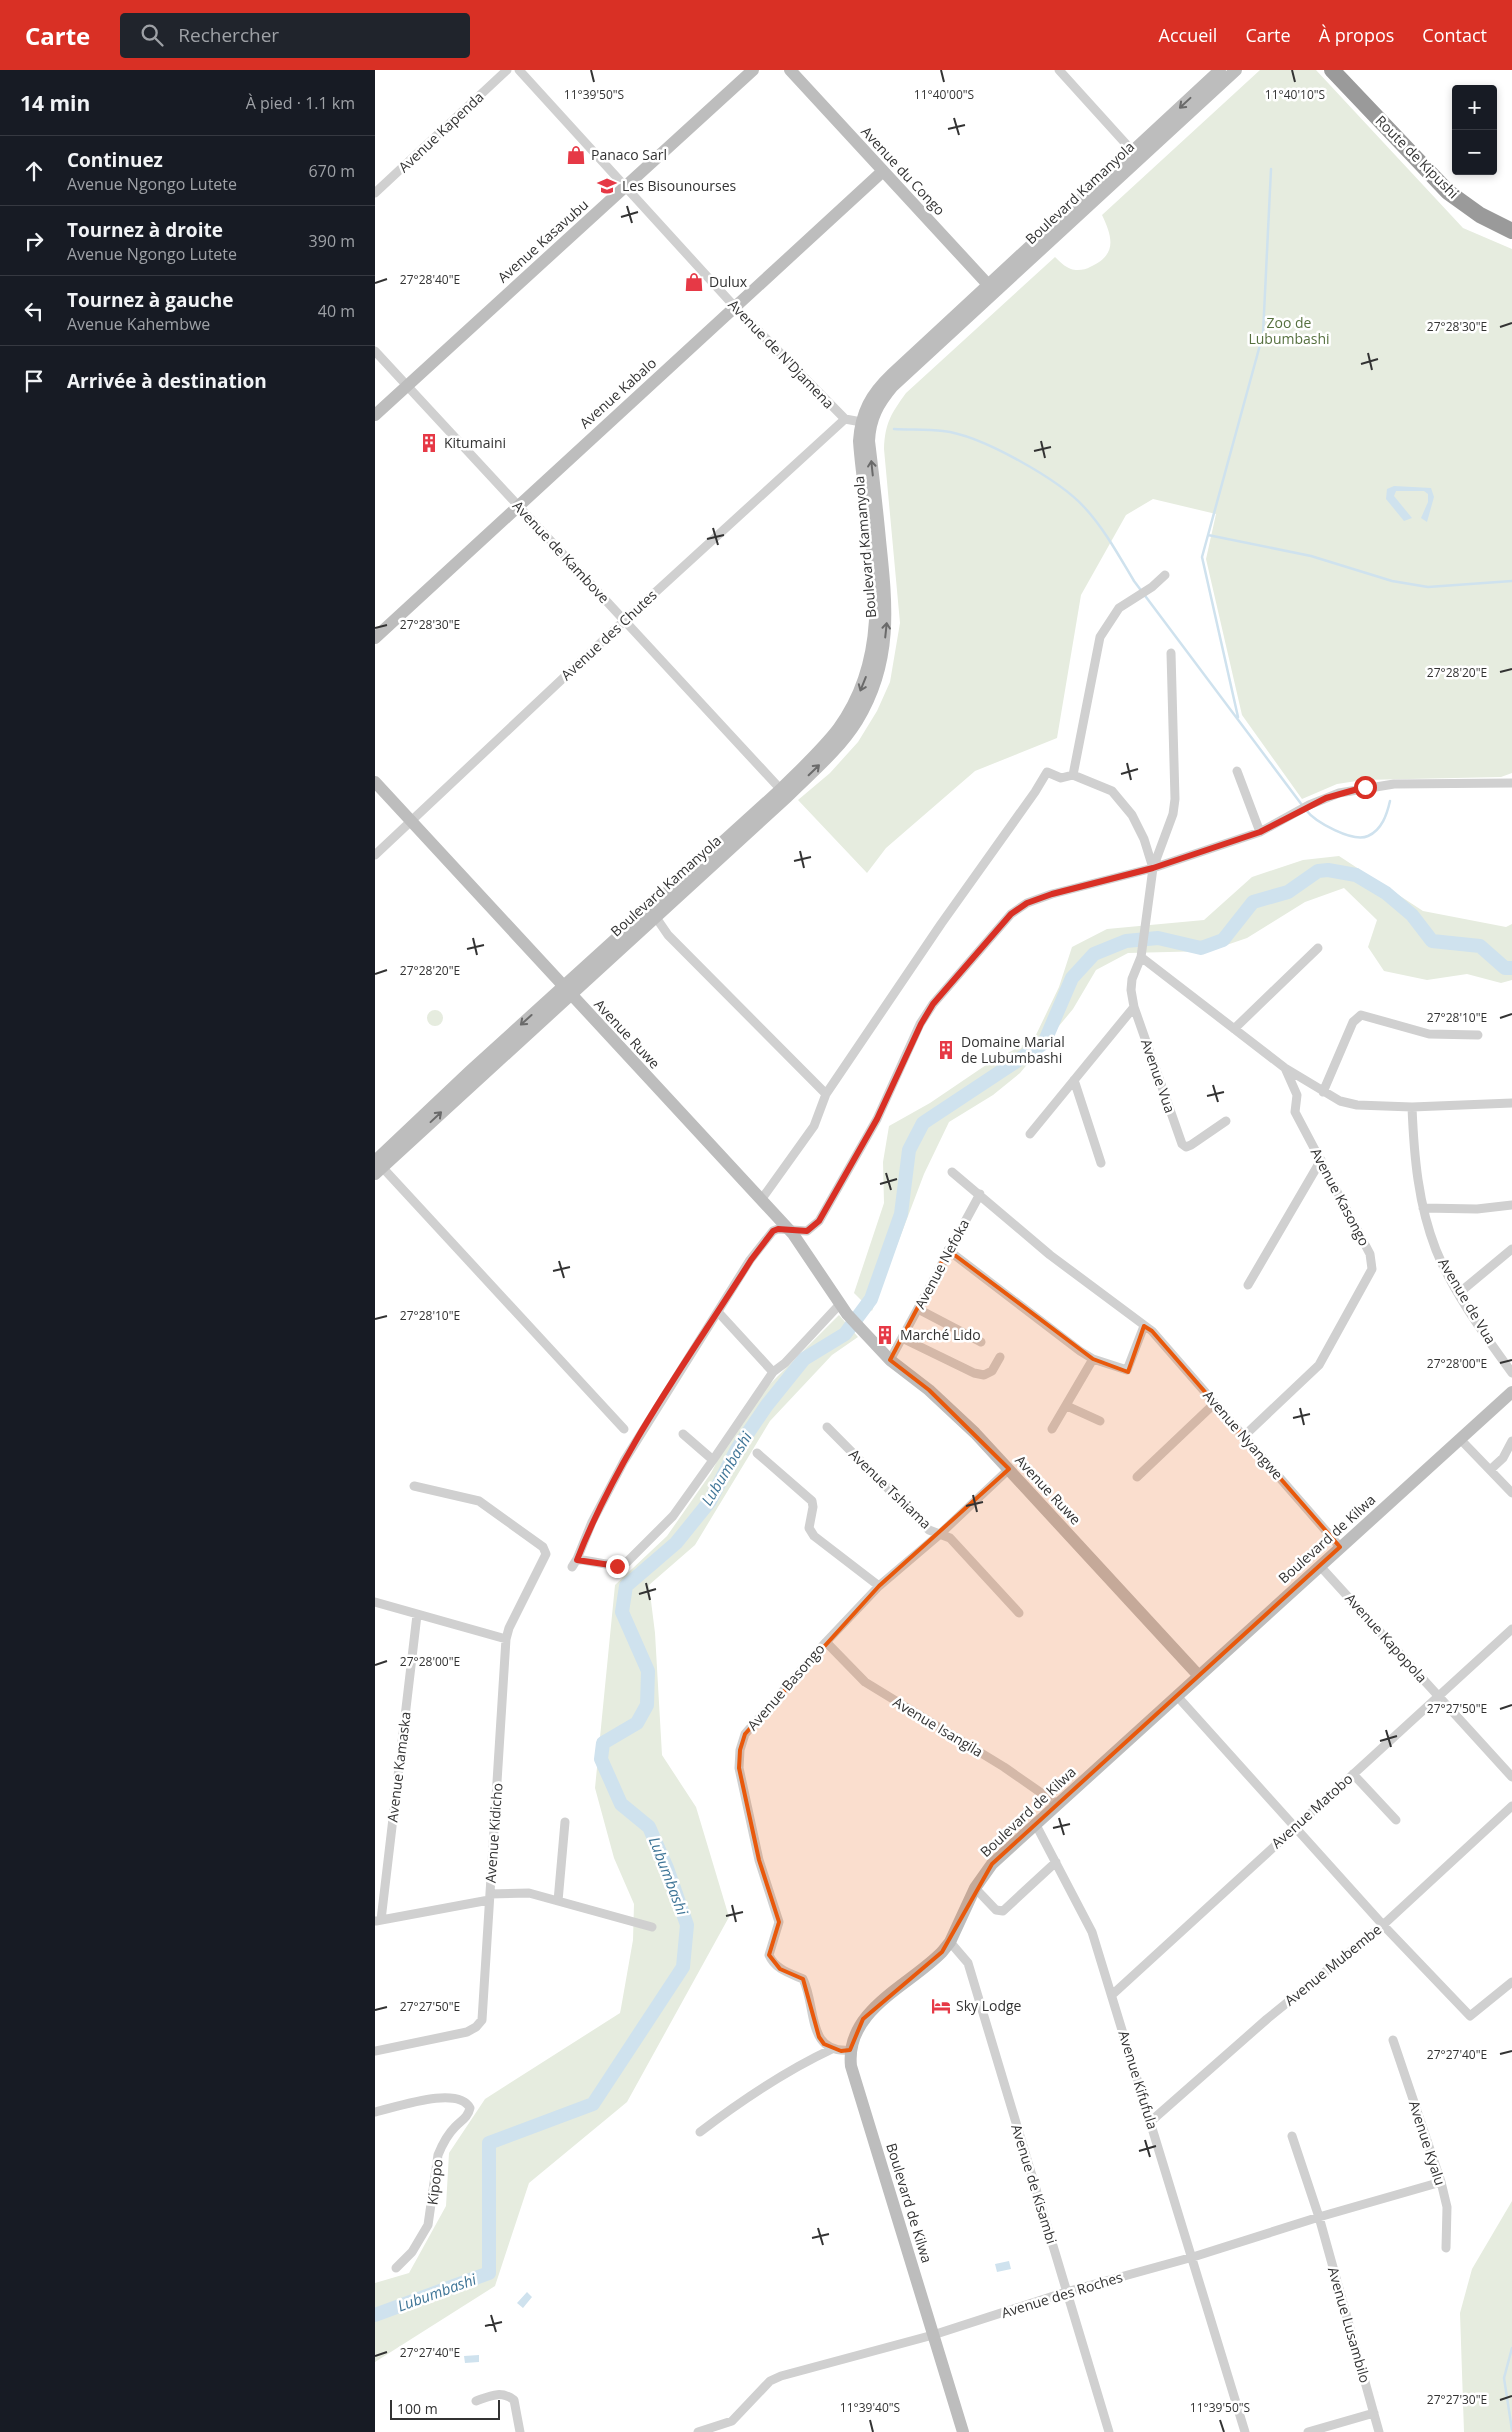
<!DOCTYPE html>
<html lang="fr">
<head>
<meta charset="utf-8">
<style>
	body { margin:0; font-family:"Open Sans",sans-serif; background:#20242c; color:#f1f3f6 }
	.controls { position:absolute; right:15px; top:15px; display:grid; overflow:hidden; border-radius:5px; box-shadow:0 2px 8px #0003 }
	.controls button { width:45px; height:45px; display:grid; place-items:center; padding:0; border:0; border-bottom:1px solid #363941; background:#171b24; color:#f1f3f6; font:25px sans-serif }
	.scale { position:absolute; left:15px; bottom:12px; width:110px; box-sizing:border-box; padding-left:5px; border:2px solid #333; border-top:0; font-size:14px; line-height:18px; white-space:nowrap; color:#333; -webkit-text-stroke:4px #fff; paint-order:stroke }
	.stop { position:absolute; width:15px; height:15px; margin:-11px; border:4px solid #d93025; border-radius:50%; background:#fff }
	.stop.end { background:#d93025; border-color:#fff; box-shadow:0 1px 5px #0008 }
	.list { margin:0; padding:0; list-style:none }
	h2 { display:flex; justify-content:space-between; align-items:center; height:65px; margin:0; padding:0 20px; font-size:21px }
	h2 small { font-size:16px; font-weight:400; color:#9ea1a6 }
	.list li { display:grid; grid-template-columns:32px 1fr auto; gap:15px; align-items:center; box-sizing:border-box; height:70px; padding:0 20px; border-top:1px solid #363941 }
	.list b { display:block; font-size:19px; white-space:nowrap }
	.list p { margin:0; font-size:16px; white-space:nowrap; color:#9ea1a6 }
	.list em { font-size:16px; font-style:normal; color:#9ea1a6 }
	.icon { flex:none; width:28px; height:28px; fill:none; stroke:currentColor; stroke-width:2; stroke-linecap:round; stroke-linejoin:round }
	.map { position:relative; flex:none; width:1137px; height:2362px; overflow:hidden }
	header { display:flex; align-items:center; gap:30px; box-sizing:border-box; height:70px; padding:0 25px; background:#d93025; color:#fff }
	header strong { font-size:24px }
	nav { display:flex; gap:28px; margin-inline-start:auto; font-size:18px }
	.search { width:350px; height:45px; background:#20242c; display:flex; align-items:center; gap:12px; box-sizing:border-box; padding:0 18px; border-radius:5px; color:#9ea1a6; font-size:19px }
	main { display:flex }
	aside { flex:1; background:#171b24 }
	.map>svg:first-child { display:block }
</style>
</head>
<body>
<header>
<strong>Carte</strong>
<div class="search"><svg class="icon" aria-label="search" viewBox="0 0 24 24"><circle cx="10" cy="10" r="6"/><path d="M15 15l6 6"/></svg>Rechercher</div>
<nav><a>Accueil</a><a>Carte</a><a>À propos</a><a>Contact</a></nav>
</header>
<main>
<aside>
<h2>14 min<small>À pied · 1.1 km</small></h2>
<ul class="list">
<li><svg class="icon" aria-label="ahead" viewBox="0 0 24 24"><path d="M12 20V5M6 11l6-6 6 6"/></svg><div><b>Continuez</b><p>Avenue Ngongo Lutete</p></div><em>670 m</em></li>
<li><svg class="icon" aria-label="right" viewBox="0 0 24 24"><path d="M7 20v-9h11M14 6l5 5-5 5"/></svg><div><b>Tournez à droite</b><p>Avenue Ngongo Lutete</p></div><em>390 m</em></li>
<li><svg class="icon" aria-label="left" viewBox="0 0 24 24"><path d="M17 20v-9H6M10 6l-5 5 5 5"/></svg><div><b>Tournez à gauche</b><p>Avenue Kahembwe</p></div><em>40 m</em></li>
<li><svg class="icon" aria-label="arrive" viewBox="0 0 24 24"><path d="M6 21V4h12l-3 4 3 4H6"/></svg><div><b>Arrivée à destination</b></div></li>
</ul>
</aside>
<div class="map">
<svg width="1137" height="2362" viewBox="0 0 1137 2362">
	<rect width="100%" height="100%" fill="#fff"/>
	<path fill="#e6ecdf" d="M 885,0 L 941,0 L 1088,158 L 1137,179 L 1137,703 L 1126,707 L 988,710 L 962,714 L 927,729 L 867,645 L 831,489 L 841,444 L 778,429 L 751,445 L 706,525 L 682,668 L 600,701 L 511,778 L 492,803 L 423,730 L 455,703 L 483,672 L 502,641 L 515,612 L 525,553 L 509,379 C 510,353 516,344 531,323 L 680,187 C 684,191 690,197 696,199 C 701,201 711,200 715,197 C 742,185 738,168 727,145 Z
		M 964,786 L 1048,841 L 1131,857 L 1137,854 L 1137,910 L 1126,913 L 1092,904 L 1052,910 L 1009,901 L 993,877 L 1002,850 L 969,818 L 930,832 L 872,868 L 834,881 L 753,883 L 721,900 L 698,939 L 645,1003 L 618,1025 L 574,1052 L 549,1104 L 497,1241 L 479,1223 L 509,1133 L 508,1092 L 514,1056 L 555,1033 L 614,993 L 659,969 L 684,917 L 697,877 L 732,859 L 829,850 L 877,807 L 928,790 Z
		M52 948a8 8 0 1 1 16 0a8 8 0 1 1-16 0Z
		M 464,1245 L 483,1267 L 457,1285 L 395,1351 L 320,1475 L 274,1515 L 280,1563 L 287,1685 L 321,1737 L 354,1847 L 252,2032 L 154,2113 L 120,2216 L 0,2292 L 0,2213 L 34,2203 L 71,2136 L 74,2083 L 110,2029 L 245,1943 L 246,1938 L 258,1870 L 259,1834 L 239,1788 L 220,1718 L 240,1515 L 292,1466 L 336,1403 L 369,1340 Z
		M 1137,2131 L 1137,2362 L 1089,2362 L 1085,2243 L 1097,2199 Z"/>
	<path fill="#cfe2ee" d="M 1019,416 L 1056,418 L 1059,427 L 1052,452 L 1046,448 L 1053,432 L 1053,424 L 1049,421 L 1021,421 L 1019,426 L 1037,448 L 1029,451 L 1011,429 L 1012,419 Z
		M 634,2191 L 636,2199 L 622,2202 L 620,2194 Z
		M 152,2222 L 157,2227 L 148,2238 L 142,2233 Z
		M 104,2285 L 104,2292 L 90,2293 L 89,2286 Z"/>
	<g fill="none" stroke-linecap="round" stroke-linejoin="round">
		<path stroke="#cfe2ee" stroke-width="2.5" d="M 519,359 C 535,360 552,359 568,361 C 606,365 685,410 710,438 C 730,460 744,486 759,511 L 927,735
			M 833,465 L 936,486 L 1017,511 L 1053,517 L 1137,511
			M 863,647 L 827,487 L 888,264 L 896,99
			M 931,740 C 940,752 978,773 993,766 C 1007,760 1012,744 1015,731
			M 1137,2278 L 1129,2308 L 1137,2360"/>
		<path stroke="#cfe2ee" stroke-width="14" d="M 0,2245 L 114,2203 L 114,2073 L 218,2034 L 308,1897 L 312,1855 L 292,1798 L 274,1757 L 246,1734 L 226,1689 L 228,1673 L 262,1653 L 272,1635 L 273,1601 L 247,1542 L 251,1516 L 301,1473 L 335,1431 L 362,1379 L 392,1335 L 429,1289 L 470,1264 L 496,1229 L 526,1144 L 534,1080 L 548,1053 L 669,973 L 697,908 L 719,884 L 751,871 L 783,868 L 826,878 L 848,870 L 878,832 L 913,822 L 943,801 L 953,800 L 981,805 L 1011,823 L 1037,845 L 1057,871 L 1105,876 L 1130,898 L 1137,898"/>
		<path stroke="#d0d0d0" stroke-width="9" d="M 144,0 L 360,237 L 470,349 L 492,353
			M 684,0 L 761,85
			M 0,123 L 132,0
			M 0,281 L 409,723
			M 862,701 L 885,762
			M 698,705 L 725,567 L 744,538 L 777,517 L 790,505
			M 0,785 L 250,550 L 470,349
			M 778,798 L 798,744 L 800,729 L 796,583
			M 280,846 L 293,865 L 451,1024
			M 766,887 L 910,998 L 965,1031 L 982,1035 L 1037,1037 L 1137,1033
			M 859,959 L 943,878
			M 699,1010 L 726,1093
			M 948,1022 L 978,952 L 986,945 L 1054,964 L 1103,965
			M 1037,1037 C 1039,1086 1043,1134 1061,1180 C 1079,1224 1109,1264 1137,1303
			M 655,1064 L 759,937
			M 7,1097 L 249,1359
			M 577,1102 L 675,1185 L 777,1261 L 965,1477
			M 386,1130 L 439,1056 L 451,1024 L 566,854 L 660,722 L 672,702 L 686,708 L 698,705 L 737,721 L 757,745 L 769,769 L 778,798 L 766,887 L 757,909 L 756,920 L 759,937 L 807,1074 L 811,1077 L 816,1075 L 851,1051
			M 1048,1138 L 1102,1139 L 1137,1135
			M 573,1180 L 705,1281 L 718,1289 L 752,1300 L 769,1256
			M 873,1215 L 946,1090
			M 1084,1223 L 1137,1179
			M 543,1239 L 606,1272
			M 343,1242 L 398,1302
			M 527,1268 L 599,1303 L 609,1305 L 617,1301 L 625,1287
			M 515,1290 L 605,1124
			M 692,1336 L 725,1351
			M 452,1357 L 554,1460 L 575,1468 L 644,1543
			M 677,1359 L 718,1289
			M 308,1364 L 338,1390 L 398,1302 L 410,1293 L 465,1234
			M 869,1366 L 944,1295 L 997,1199 L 995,1184 L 920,1042 L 922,1025 L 910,998
			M 1085,1369 L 1137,1423
			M 382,1383 L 437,1431 L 438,1437 L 434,1458 L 439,1466 L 504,1516
			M 1115,1400 L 1128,1388 L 1137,1371
			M 762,1407 L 840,1333
			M 202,1489 L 242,1496 L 252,1492 L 298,1446 L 338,1390
			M 945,1496 L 1137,1707
			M 197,1497 L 202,1489 L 217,1452 L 249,1391 L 375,1190 L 398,1161 L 403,1159 L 432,1161 L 444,1151 L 502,1049 L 545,954 L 558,934 L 636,844 L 652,833 L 677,824 L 778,798 L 885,762 L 934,735 L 964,723 L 1019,714 L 1137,713
			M 0,1532 L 131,1569
			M 451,1572 L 490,1612 L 629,1697 L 682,1734
			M 802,1626 L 1008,1855 L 1095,1946 L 1137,1912
			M 978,1704 L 1021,1750
			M 660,1753 L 717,1862 L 870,2362
			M 600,1818 L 621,1840 L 628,1841 L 681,1792
			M 115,1824 L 154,1823 L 277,1857
			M 183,1831 L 190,1752
			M 6,1850 L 42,1545
			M 1,1851 L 114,1830
			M 575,1872 L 593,1893 L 734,2362
			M 738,1924 L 1137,1559
			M 1018,1970 L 1066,2112 L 1072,2137 L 1071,2178
			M 475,1980 C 431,1984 442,1937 428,1909 C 414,1903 400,1899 394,1885 L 404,1852 L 384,1790 L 364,1698 L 365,1680 L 370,1664 L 451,1572 L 504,1516 L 565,1464 L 634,1399
			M 0,1981 L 92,1962 L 101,1957 L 107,1950 L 131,1569 L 134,1558 L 171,1484 L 168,1477 L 104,1431 L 39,1416
			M 0,2042 C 22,2037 83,2015 95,2038 C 93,2047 87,2050 80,2057 C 72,2065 67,2075 63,2085 L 53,2155 L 37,2182 L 21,2198
			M 775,2052 L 892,1949 L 1008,1855 L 1137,1736
			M 325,2062 C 367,2030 410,2001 457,1979
			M 917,2066 L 944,2147 L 1004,2362
			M 101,2331 C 115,2326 126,2320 139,2330 L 145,2362
			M 323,2362 L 357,2351 L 395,2311 L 406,2306 L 558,2265 L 691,2222 L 818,2187 L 944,2147 L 1066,2112
			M 933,2362 L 999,2343"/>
		<path stroke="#bdbdbd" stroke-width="12" d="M 415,0 L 618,220
			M 0,345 L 378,0
			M 0,568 L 508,101
			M 0,712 L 418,1164 L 472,1244 L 515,1290 L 554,1320 L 600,1363 L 824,1606
			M 0,1091 L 95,1001 L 406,719 C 425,700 446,681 463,659 C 527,571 491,470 484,371 C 486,342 496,324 517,304 L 845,0
			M 0,1104 L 412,727 C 436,703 464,680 482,651 C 518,592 512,536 505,470 C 502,437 498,404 494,371 C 495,348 503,334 518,316 L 861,0
			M 588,2362 L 476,1996 C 470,1940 534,1916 567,1882 L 575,1872 L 600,1818 L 617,1794 L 1137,1322"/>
		<path stroke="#9a9a9a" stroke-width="16" d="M 957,0 L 1073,122 L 1105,145 L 1137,161"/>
	</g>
	<defs><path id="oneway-shaft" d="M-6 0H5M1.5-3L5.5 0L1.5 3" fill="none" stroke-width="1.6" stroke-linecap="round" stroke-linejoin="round" transform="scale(1.25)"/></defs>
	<g stroke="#6a6a6a">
		<use href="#oneway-shaft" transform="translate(810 33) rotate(137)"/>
		<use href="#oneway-shaft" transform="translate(497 398) rotate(-96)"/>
		<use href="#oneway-shaft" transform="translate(511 560) rotate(-84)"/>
		<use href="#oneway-shaft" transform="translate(488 614) rotate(112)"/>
		<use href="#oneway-shaft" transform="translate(439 700) rotate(-44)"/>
		<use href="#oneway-shaft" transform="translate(151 950) rotate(138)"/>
		<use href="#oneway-shaft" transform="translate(61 1047) rotate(-43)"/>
	</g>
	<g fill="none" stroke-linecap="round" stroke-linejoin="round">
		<path stroke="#d93025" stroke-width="6" d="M 242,1496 L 202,1490 C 244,1382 315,1287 376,1190 L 398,1161 L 403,1159 L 432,1161 L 444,1151 L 502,1049 L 546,954 L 558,934 L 636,844 L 652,833 L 677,824 L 778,798 L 885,762 L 951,728 L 990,717"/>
	</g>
	<path fill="#e8590c" fill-opacity="0.2" stroke="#e8590c" stroke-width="4" stroke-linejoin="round" d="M 573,1180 L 718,1289 L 753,1302 L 769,1256 L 777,1261 L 965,1477 L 617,1794 L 567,1882 L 488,1949 L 475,1980 L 466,1981 L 449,1974 L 444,1967 L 428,1909 L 405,1899 L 394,1885 L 404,1852 L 384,1790 L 364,1698 L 365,1680 L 370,1664 L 504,1516 L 634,1399 L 554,1320 L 515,1290 Z"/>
	<path fill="none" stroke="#333" stroke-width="2" d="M 216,0 L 219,12M 566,0 L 569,12M 917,0 L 920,12M 579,48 L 584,65M 573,59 L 590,55M 252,136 L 257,153M 246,147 L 263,142M 0,213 L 12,209M 1125,257 L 1137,253M 993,283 L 997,300M 986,294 L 1003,289M 666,371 L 670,388M 659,381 L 676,377M 338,458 L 343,475M 332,469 L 349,465M 0,558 L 12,555M 1125,602 L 1137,599M 752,693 L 756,710M 746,704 L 763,699M 425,781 L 429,798M 419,791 L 436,787M 98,868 L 102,885M 92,879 L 109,875M 0,904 L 12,900M 1125,948 L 1137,944M 838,1015 L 843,1032M 832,1026 L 849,1022M 511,1103 L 516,1120M 505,1114 L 522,1109M 184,1191 L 189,1208M 178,1201 L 195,1197M 0,1249 L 12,1246M 1125,1293 L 1137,1290M 925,1338 L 929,1355M 918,1348 L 935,1344M 598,1425 L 602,1442M 591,1436 L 608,1432M 271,1513 L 275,1530M 264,1524 L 281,1519M 0,1595 L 12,1591M 1125,1639 L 1137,1635M 1011,1660 L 1016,1677M 1005,1671 L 1022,1666M 684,1748 L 689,1765M 678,1758 L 695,1754M 357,1835 L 361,1852M 351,1846 L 368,1842M 0,1940 L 12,1937M 1125,1984 L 1137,1981M 770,2070 L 775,2087M 764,2081 L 781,2076M 443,2158 L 448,2175M 437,2168 L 454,2164M 116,2245 L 121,2262M 110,2256 L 127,2252M 0,2286 L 12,2282M 1125,2330 L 1137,2326M 495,2350 L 498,2362M 845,2350 L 849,2362"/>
	<defs>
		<g id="shop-bare" transform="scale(1.5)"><path d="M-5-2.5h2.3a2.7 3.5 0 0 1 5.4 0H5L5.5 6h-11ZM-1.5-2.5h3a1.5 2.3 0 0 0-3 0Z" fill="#e63946" stroke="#fff" stroke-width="2.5" paint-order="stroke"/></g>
		<g id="school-bare" transform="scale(1.5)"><path d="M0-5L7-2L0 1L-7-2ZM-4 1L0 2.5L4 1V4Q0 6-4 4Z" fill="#e63946" stroke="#fff" stroke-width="2.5" paint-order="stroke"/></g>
		<g id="building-bare" transform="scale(1.5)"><path d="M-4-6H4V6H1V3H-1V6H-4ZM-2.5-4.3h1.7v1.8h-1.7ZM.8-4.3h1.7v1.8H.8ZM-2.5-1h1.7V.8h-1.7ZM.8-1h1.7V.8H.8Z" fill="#e63946" stroke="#fff" stroke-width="2.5" paint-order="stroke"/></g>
		<g id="hotel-bare" transform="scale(1.5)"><path d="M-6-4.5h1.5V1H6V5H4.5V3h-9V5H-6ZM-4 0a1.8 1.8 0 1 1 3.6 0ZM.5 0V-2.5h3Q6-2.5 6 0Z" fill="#e63946" stroke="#fff" stroke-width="2.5" paint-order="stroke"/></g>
	</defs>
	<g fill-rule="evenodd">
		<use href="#shop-bare" x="201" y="85"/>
		<use href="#school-bare" x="232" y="116"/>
		<use href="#shop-bare" x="319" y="212"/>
		<use href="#building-bare" x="54" y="373"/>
		<use href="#building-bare" x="571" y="980"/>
		<use href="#building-bare" x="510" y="1265"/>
		<use href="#hotel-bare" x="566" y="1936"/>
	</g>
	<g text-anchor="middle" stroke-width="5" stroke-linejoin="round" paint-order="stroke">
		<g font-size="14" fill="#333" stroke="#fff">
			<text transform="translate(66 62) rotate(-43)" y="5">Avenue Kapenda</text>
			<text transform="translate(1042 87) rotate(45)" y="5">Route de Kipushi</text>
			<text transform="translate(528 101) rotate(47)" y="5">Avenue du Congo</text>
			<text transform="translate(705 123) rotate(-43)" y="5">Boulevard Kamanyola</text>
			<text transform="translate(168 171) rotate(-42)" y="5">Avenue Kasavubu</text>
			<text transform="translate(406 284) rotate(46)" y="5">Avenue de N'Djamena</text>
			<text transform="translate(243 323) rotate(-42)" y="5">Avenue Kabalo</text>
			<text transform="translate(490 477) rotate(-95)" y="5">Boulevard Kamanyola</text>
			<text transform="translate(186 482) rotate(47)" y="5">Avenue de Kambove</text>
			<text transform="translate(234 565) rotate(-43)" y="5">Avenue des Chutes</text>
			<text transform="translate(291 816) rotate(-42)" y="5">Boulevard Kamanyola</text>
			<text transform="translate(252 964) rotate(47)" y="5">Avenue Ruwe</text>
			<text transform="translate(783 1006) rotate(71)" y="5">Avenue Vua</text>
			<text transform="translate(965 1127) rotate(62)" y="5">Avenue Kasongo</text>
			<text transform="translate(567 1194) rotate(-62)" y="5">Avenue Nefoka</text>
			<text transform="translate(1092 1231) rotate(59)" y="5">Avenue de Vua</text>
			<text transform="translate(868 1365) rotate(49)" y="5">Avenue Nyangwe</text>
			<text transform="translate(515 1419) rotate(44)" y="5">Avenue Tshiama</text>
			<text transform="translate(673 1420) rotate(47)" y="5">Avenue Ruwe</text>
			<text transform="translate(952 1469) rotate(-42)" y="5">Boulevard de Kilwa</text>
			<text transform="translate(1011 1568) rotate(48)" y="5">Avenue Kapopola</text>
			<text transform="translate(411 1617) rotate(-49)" y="5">Avenue Basongo</text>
			<text transform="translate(563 1657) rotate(31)" y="5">Avenue Isangila</text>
			<text transform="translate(24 1697) rotate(-83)" y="5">Avenue Kamaska</text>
			<text transform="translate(937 1741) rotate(-42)" y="5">Avenue Matobo</text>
			<text transform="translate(653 1742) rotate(-43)" y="5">Boulevard de Kilwa</text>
			<text transform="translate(119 1763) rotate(-86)" y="5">Avenue Kidicho</text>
			<text transform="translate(958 1895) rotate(-39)" y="5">Avenue Mubembe</text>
			<text transform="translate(763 2010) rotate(73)" y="5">Avenue Kifufula</text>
			<text transform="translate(1052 2073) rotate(72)" y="5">Avenue Kyalu</text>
			<text transform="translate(60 2112) rotate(-83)" y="5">Kipopo</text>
			<text transform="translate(659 2114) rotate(73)" y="5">Avenue de Kisambi</text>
			<text transform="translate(534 2133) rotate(73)" y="5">Boulevard de Kilwa</text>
			<text transform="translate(687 2225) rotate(-17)" y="5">Avenue des Roches</text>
			<text transform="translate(974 2255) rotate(74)" y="5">Avenue Lusambilo</text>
		</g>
		<g font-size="14" fill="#333" stroke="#fff" text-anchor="start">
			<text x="216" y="90">Panaco Sarl</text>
			<text x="247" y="121">Les Bisounourses</text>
			<text x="334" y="217">Dulux</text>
			<text x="69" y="378">Kitumaini</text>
			<text x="586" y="977">Domaine Marial<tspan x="586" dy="16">de Lubumbashi</tspan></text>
			<text x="525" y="1270">Marché Lido</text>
			<text x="581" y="1941">Sky Lodge</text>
		</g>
		<g font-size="14" fill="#56703f" stroke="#fff">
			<text x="914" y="258">Zoo de<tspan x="914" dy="16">Lubumbashi</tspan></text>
		</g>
		<g font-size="15" font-style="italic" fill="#3f7597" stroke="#fff">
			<text transform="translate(352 1399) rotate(-59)" y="5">Lubumbashi</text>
			<text transform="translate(293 1806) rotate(69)" y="5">Lubumbashi</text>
			<text transform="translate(62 2223) rotate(-20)" y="5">Lubumbashi</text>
		</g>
	</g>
	<g font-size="12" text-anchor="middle" fill="#333" stroke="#fff" stroke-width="5" stroke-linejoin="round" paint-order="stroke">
		<text x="219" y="29">11°39'50"S</text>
		<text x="569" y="29">11°40'00"S</text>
		<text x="920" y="29">11°40'10"S</text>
		<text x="55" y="214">27°28'40"E</text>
		<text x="1082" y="261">27°28'30"E</text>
		<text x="55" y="559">27°28'30"E</text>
		<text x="1082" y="607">27°28'20"E</text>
		<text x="55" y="905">27°28'20"E</text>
		<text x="1082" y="952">27°28'10"E</text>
		<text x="55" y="1250">27°28'10"E</text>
		<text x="1082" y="1298">27°28'00"E</text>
		<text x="55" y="1596">27°28'00"E</text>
		<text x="1082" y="1643">27°27'50"E</text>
		<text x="55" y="1941">27°27'50"E</text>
		<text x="1082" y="1989">27°27'40"E</text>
		<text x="55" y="2287">27°27'40"E</text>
		<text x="1082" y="2334">27°27'30"E</text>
		<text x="495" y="2342">11°39'40"S</text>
		<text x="845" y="2342">11°39'50"S</text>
	</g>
</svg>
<div class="controls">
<button>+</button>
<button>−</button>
</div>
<div class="scale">100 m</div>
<div class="stop" style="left:990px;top:717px"></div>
<div class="stop end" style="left:242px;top:1496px"></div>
</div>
</main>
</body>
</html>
